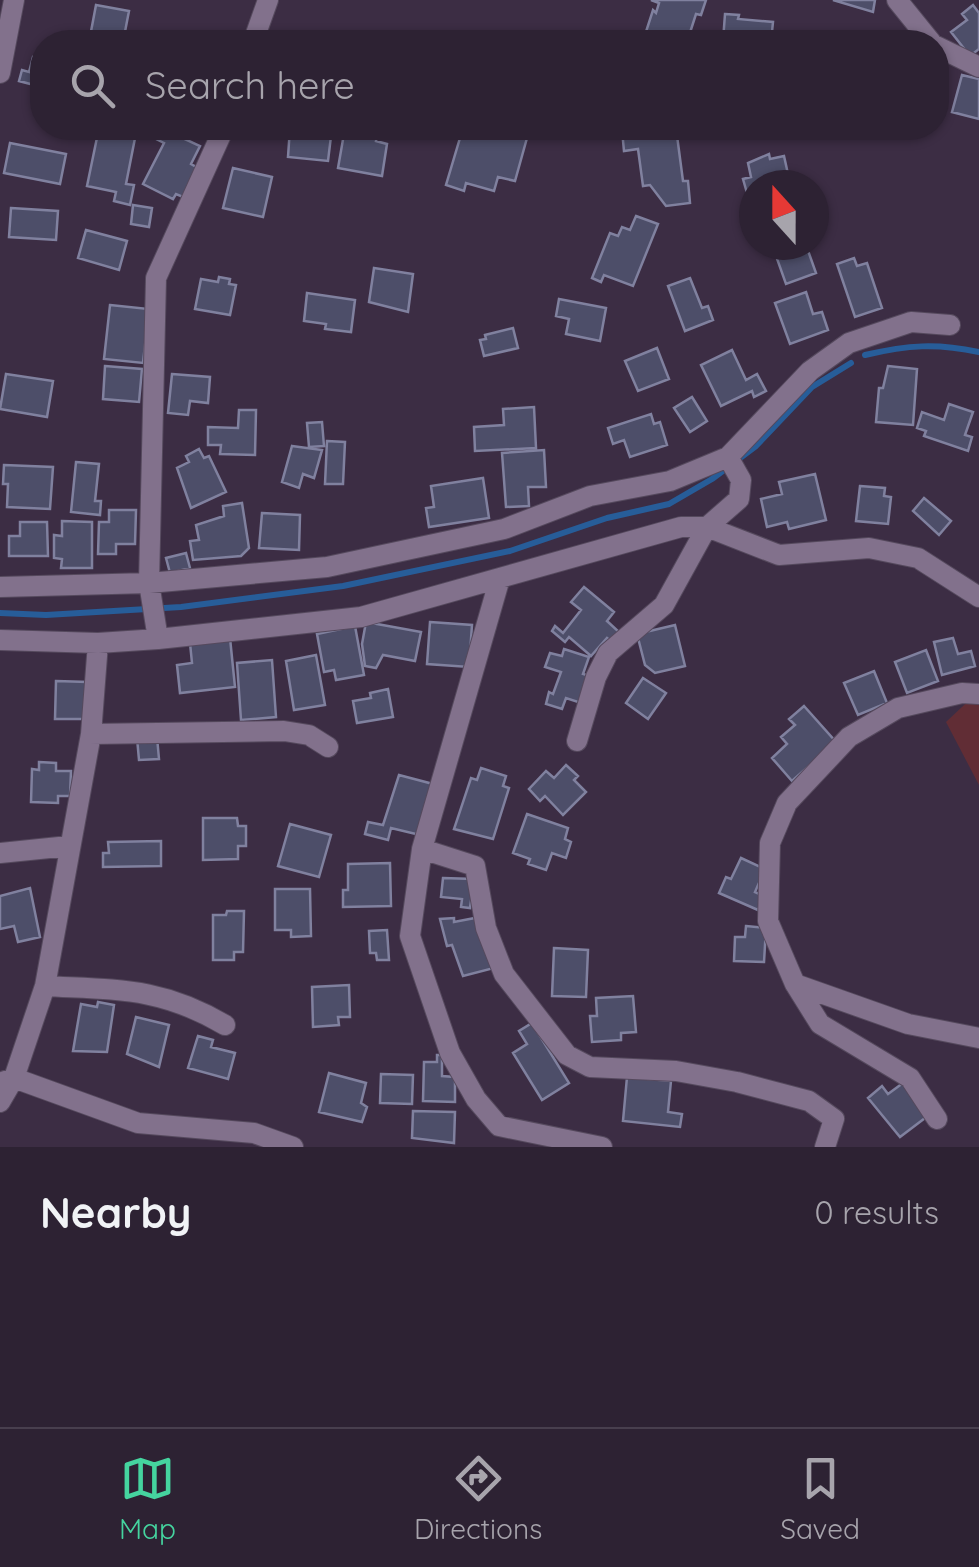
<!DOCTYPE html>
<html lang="en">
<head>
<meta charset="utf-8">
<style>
	body { margin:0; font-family:Quicksand,sans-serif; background:#352a3b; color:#f1f3f6 }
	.compass { position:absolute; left:739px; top:170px; width:90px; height:90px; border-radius:50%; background:#2d2233; box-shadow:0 2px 8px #0004; rotate:339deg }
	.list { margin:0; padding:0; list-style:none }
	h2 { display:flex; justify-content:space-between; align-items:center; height:130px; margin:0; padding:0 40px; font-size:42px }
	h2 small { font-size:32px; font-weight:400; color:#a7a4ac }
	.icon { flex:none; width:55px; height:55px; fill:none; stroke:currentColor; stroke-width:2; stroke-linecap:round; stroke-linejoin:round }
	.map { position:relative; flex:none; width:979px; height:1147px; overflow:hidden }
	.search { position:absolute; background:#2d2233; box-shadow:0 2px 8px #0004; left:30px; right:30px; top:30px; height:110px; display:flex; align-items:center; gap:25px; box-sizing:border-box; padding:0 35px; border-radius:40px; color:#a7a4ac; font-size:38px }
	.sheet { height:280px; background:#2d2233 }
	nav { display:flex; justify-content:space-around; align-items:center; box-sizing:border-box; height:140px; border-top:2px solid #483f4e; background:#2d2233; font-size:28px; color:#a7a4ac }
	nav a { display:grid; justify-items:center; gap:5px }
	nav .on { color:#45d49f }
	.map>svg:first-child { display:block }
</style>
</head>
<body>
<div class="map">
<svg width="979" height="1147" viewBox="0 0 979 1147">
	<rect width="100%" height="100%" fill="#3c2d44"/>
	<path fill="#612d35" d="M 979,691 L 979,785 L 946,722 Z"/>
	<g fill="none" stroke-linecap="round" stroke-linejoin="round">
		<path stroke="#275d99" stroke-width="6" d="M 865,355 C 908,345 936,343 979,352
			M 0,613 L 46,615 L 181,607 L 343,586 L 510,551 L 607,518 L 669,504 L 712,479 L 756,446 L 812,387 L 851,363"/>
	</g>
	<path fill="#4d4e69" stroke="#80819f" stroke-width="2.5" d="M 651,0 L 706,0 L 701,15 L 696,14 L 687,42 L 643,41 L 653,10 L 656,13 L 659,3 Z
		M 833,0 L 875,0 L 873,12 Z
		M 96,5 L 129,11 L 123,42 L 89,42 Z
		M 973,5 L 979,13 L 979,49 L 970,56 L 951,32 L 967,20 L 962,14 Z
		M 725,14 L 739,15 L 738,19 L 773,22 L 771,42 L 723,41 Z
		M 33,57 L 42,59 L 42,93 L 42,87 L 19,81 L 22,70 L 29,72 Z
		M 962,75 L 979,79 L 979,119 L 952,112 Z
		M 99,128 L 137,128 L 126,184 L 134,185 L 130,205 L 114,201 L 116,192 L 87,186 Z
		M 161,128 L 200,146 L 191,164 L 198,168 L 183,197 L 176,194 L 173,199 L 143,184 L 164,143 L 156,139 Z
		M 290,128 L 332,128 L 328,161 L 288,157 Z
		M 345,128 L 379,129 L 376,141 L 387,144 L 382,176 L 338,168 Z
		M 463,128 L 517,128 L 515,135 L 527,138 L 515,181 L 498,177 L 494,191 L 466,183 L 464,191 L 446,185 Z
		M 676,128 L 683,181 L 688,181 L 690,203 L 666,206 L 650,185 L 643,186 L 638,149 L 624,151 L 622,130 Z
		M 10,143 L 66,154 L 60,184 L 4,173 Z
		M 769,154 L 770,159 L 784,156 L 790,183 L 754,185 L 754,191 L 747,193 L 743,179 L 751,177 L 748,163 Z
		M 233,168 L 272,177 L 263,217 L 223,208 Z
		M 133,205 L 152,208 L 149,227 L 131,224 Z
		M 11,208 L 58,211 L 56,240 L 9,237 Z
		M 636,216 L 658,224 L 633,286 L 604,275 L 601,282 L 592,278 L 610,233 L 618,236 L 622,227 L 630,230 Z
		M 86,230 L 127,241 L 119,270 L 78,258 Z
		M 797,245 L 806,245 L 816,273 L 786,284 L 775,253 Z
		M 854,258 L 857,266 L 867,263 L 882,308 L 855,317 L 837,264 Z
		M 374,268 L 413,274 L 408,312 L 369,302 Z
		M 219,277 L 230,279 L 229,284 L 236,285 L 230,315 L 195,309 L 201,279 L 218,282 Z
		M 690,278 L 702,308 L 708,306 L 713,320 L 685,331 L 668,286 Z
		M 806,292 L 813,314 L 822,312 L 828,330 L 790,344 L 775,303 Z
		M 307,293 L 355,300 L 351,332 L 325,329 L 326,324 L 304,321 Z
		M 559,299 L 606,308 L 600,341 L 566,334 L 569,319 L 556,316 Z
		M 110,305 L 149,309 L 143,363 L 104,359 Z
		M 513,328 L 518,348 L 484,356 L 480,340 L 486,339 L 485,335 Z
		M 657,348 L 669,379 L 638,391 L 625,361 Z
		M 732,350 L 746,380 L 757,374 L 766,391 L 754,397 L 752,391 L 721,406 L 701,365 Z
		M 105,366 L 142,369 L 139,402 L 103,399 Z
		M 888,366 L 917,369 L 913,425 L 876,422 L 879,388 L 883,388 Z
		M 6,374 L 53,381 L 47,417 L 0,409 Z
		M 172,374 L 210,377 L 208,403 L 190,401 L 188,415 L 168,413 Z
		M 692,397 L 707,421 L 690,432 L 674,408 Z
		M 949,404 L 973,412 L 965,435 L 972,437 L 968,451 L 924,436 L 926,431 L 917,428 L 922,412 L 944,420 Z
		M 534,407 L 536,448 L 475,451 L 474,427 L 504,425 L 503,409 Z
		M 239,410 L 256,410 L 255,455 L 220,454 L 221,445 L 208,445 L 208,427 L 238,428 Z
		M 651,414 L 654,424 L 660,422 L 667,445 L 630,457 L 624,440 L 613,444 L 608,428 Z
		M 322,422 L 324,446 L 309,447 L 307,423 Z
		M 327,441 L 345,442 L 343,484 L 325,484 Z
		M 292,446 L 322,450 L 314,478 L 303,474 L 299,488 L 282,482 Z
		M 199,449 L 204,458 L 209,456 L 226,492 L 191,508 L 177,468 L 189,462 L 186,456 Z
		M 544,450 L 546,487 L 528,487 L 529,506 L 506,507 L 502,453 Z
		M 76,462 L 99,464 L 95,501 L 101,501 L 100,515 L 71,512 Z
		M 4,465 L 53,467 L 50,509 L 7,507 L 8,484 L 3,484 Z
		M 815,474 L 826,520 L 789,529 L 787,522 L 767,527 L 761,499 L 782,494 L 779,482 Z
		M 483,478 L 489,518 L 429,527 L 426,508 L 434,507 L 431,486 Z
		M 860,486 L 885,488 L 884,496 L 891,497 L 888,524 L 856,521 Z
		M 924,498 L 951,521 L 939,535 L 913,511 Z
		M 242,503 L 249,548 L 241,556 L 193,560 L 190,541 L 199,540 L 196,525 L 224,516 L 223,506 Z
		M 109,510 L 136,510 L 135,544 L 116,544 L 116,554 L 98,554 L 99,522 L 109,522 Z
		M 262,513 L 300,515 L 299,550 L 259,548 Z
		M 62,521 L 92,522 L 92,568 L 61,568 L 62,559 L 54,558 L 54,535 L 62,536 Z
		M 20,522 L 47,522 L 48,556 L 9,556 L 9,536 L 20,536 Z
		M 186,553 L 190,568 L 170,573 L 166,558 Z
		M 584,587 L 614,612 L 607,621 L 619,632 L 611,641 L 607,638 L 591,656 L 569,637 L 565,642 L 552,631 L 555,626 L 563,633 L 581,610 L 571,602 Z
		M 366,622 L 421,632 L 415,661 L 383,655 L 376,668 L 365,666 L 362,644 Z
		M 430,622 L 472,625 L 469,667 L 427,664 Z
		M 675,625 L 685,666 L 655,673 L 645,665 L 637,634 Z
		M 355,626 L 364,675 L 336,680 L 334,670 L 324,672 L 317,634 Z
		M 230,638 L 235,687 L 180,693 L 177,665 L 192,663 L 190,643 Z
		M 953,638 L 958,654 L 971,651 L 975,666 L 942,675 L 934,642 Z
		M 564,649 L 589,657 L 583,674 L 590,676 L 581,703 L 566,698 L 562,709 L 546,704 L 549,692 L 553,694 L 561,672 L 545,667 L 550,653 L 562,656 Z
		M 926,650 L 938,681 L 907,693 L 895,662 Z
		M 316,655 L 325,705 L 294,710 L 286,661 Z
		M 272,660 L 276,717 L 241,720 L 237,663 Z
		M 874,671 L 887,703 L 858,715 L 844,683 Z
		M 643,678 L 666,693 L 648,719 L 626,703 Z
		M 56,681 L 88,682 L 87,719 L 55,719 Z
		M 388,689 L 393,717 L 357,723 L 353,701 L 371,698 L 370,693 Z
		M 804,706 L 836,742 L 792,781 L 772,758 L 787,744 L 781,737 L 795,725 L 789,719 Z
		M 157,737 L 159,759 L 139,760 L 137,738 Z
		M 39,762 L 56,763 L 56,771 L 71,771 L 70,796 L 58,796 L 58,803 L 31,802 L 32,769 L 39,770 Z
		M 566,765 L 578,776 L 574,780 L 586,792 L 563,815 L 545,796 L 540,801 L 529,789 L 546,771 L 554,778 Z
		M 481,768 L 506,776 L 503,786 L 509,788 L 493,839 L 454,829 L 471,778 L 477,780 Z
		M 399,775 L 433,784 L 420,835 L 391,828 L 388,840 L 365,834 L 368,822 L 383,825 Z
		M 527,814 L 568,828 L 565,839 L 571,842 L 566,858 L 552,853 L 546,870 L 528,864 L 530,859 L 513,853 Z
		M 203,818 L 237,818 L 238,826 L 246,826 L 246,846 L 238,846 L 238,859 L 203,860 Z
		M 290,824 L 331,835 L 319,877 L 278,866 Z
		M 161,841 L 161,866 L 103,867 L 103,853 L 109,853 L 108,842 Z
		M 741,858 L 765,869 L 755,892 L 764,896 L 758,910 L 719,893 L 726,877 L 731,879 Z
		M 390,863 L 391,906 L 343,907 L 343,890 L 348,890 L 348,864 Z
		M 443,878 L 474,879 L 470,908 L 461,907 L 462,899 L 441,897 Z
		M 30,888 L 40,937 L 18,942 L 14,926 L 0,929 L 0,896 Z
		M 275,889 L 310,889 L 311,936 L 291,937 L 291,930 L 275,930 Z
		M 227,911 L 244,911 L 243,952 L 234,952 L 234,960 L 213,960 L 213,915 L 226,915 Z
		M 480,917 L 498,967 L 463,976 L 452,945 L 447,946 L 440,919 L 454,918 L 454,922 Z
		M 746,926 L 766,928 L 764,962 L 734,961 L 735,937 L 745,937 Z
		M 387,930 L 389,960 L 377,960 L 376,953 L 370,953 L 369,931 Z
		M 554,948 L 588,950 L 586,997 L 552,996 Z
		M 349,985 L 350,1017 L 338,1017 L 339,1025 L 313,1027 L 312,987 Z
		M 633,996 L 636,1032 L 621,1033 L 621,1040 L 592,1042 L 590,1016 L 597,1016 L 596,998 Z
		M 98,1002 L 114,1005 L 107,1052 L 73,1051 L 81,1004 L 97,1007 Z
		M 136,1017 L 169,1025 L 159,1067 L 127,1054 Z
		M 532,1023 L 569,1083 L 542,1100 L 513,1053 L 527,1044 L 519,1031 Z
		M 198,1036 L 213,1040 L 211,1047 L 235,1053 L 228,1079 L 188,1068 Z
		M 437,1055 L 442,1055 L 442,1076 L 455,1077 L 455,1102 L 423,1101 L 424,1062 L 437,1062 Z
		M 329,1073 L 366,1083 L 361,1103 L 367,1107 L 362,1122 L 319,1112 Z
		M 381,1074 L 413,1075 L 412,1104 L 380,1103 Z
		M 627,1077 L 671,1081 L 668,1112 L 682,1114 L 680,1127 L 623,1121 Z
		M 903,1083 L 929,1115 L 900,1137 L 868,1098 L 882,1086 L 888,1094 Z
		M 413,1111 L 455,1112 L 454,1143 L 412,1138 Z"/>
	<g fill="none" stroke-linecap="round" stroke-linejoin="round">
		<g stroke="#55495d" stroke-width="22">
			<path id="street" d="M 897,0 L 931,42
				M 253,42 L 268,0
				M 936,46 L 979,67
				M 0,73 L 14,0
				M 500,578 L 422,849 L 410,936 L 450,1053 L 476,1099 L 499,1126 L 602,1147
				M 0,587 L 149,583 L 327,567 L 504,529 L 590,496 L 670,481 L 728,457 L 810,371 L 849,343 L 911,322 L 950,325
				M 158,639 L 149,583 L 156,278 L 224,128
				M 0,640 L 98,643 L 158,639 L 361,617 L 681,527 L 707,527 L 739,499 L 741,480 L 728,457
				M 91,734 L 284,731 L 309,735 L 328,747
				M 577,741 L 596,677 L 608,653 L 664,605 L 707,527 L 779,555 L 869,548 L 918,558 L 979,597
				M 422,849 L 475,866 L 486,928 L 504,974 L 567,1055 L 590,1067 L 676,1071 L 737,1082 L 809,1101 L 834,1119 L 825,1147
				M 0,853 L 69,846
				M 795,984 L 908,1024 L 979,1038
				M 45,986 C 118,990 160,987 225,1025
				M 2,1082 L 14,1078 L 138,1123 L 254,1133 L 293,1147
				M 0,1102 L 14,1078 L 45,986 L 91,734 L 98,643
				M 937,1119 L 910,1078 L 820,1024 L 795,984 L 768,921 L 770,843 L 787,803 L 849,737 L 898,708 L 962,693 L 979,694"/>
		</g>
		<use href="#street" stroke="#82718c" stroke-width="20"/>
	</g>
</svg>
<svg class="compass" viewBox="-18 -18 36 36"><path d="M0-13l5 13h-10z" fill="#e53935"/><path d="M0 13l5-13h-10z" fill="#a7a4ac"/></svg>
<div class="search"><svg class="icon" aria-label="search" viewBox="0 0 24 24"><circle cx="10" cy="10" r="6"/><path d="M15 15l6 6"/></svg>Search here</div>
</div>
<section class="sheet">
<h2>Nearby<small>0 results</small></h2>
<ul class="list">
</ul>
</section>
<nav>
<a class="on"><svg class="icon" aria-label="map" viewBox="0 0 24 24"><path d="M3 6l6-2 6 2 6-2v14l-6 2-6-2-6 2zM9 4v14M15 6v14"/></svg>Map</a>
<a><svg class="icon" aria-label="directions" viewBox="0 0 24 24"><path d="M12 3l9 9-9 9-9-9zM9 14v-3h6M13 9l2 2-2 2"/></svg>Directions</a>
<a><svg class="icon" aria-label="saved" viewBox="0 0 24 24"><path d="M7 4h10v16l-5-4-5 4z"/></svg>Saved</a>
</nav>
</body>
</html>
